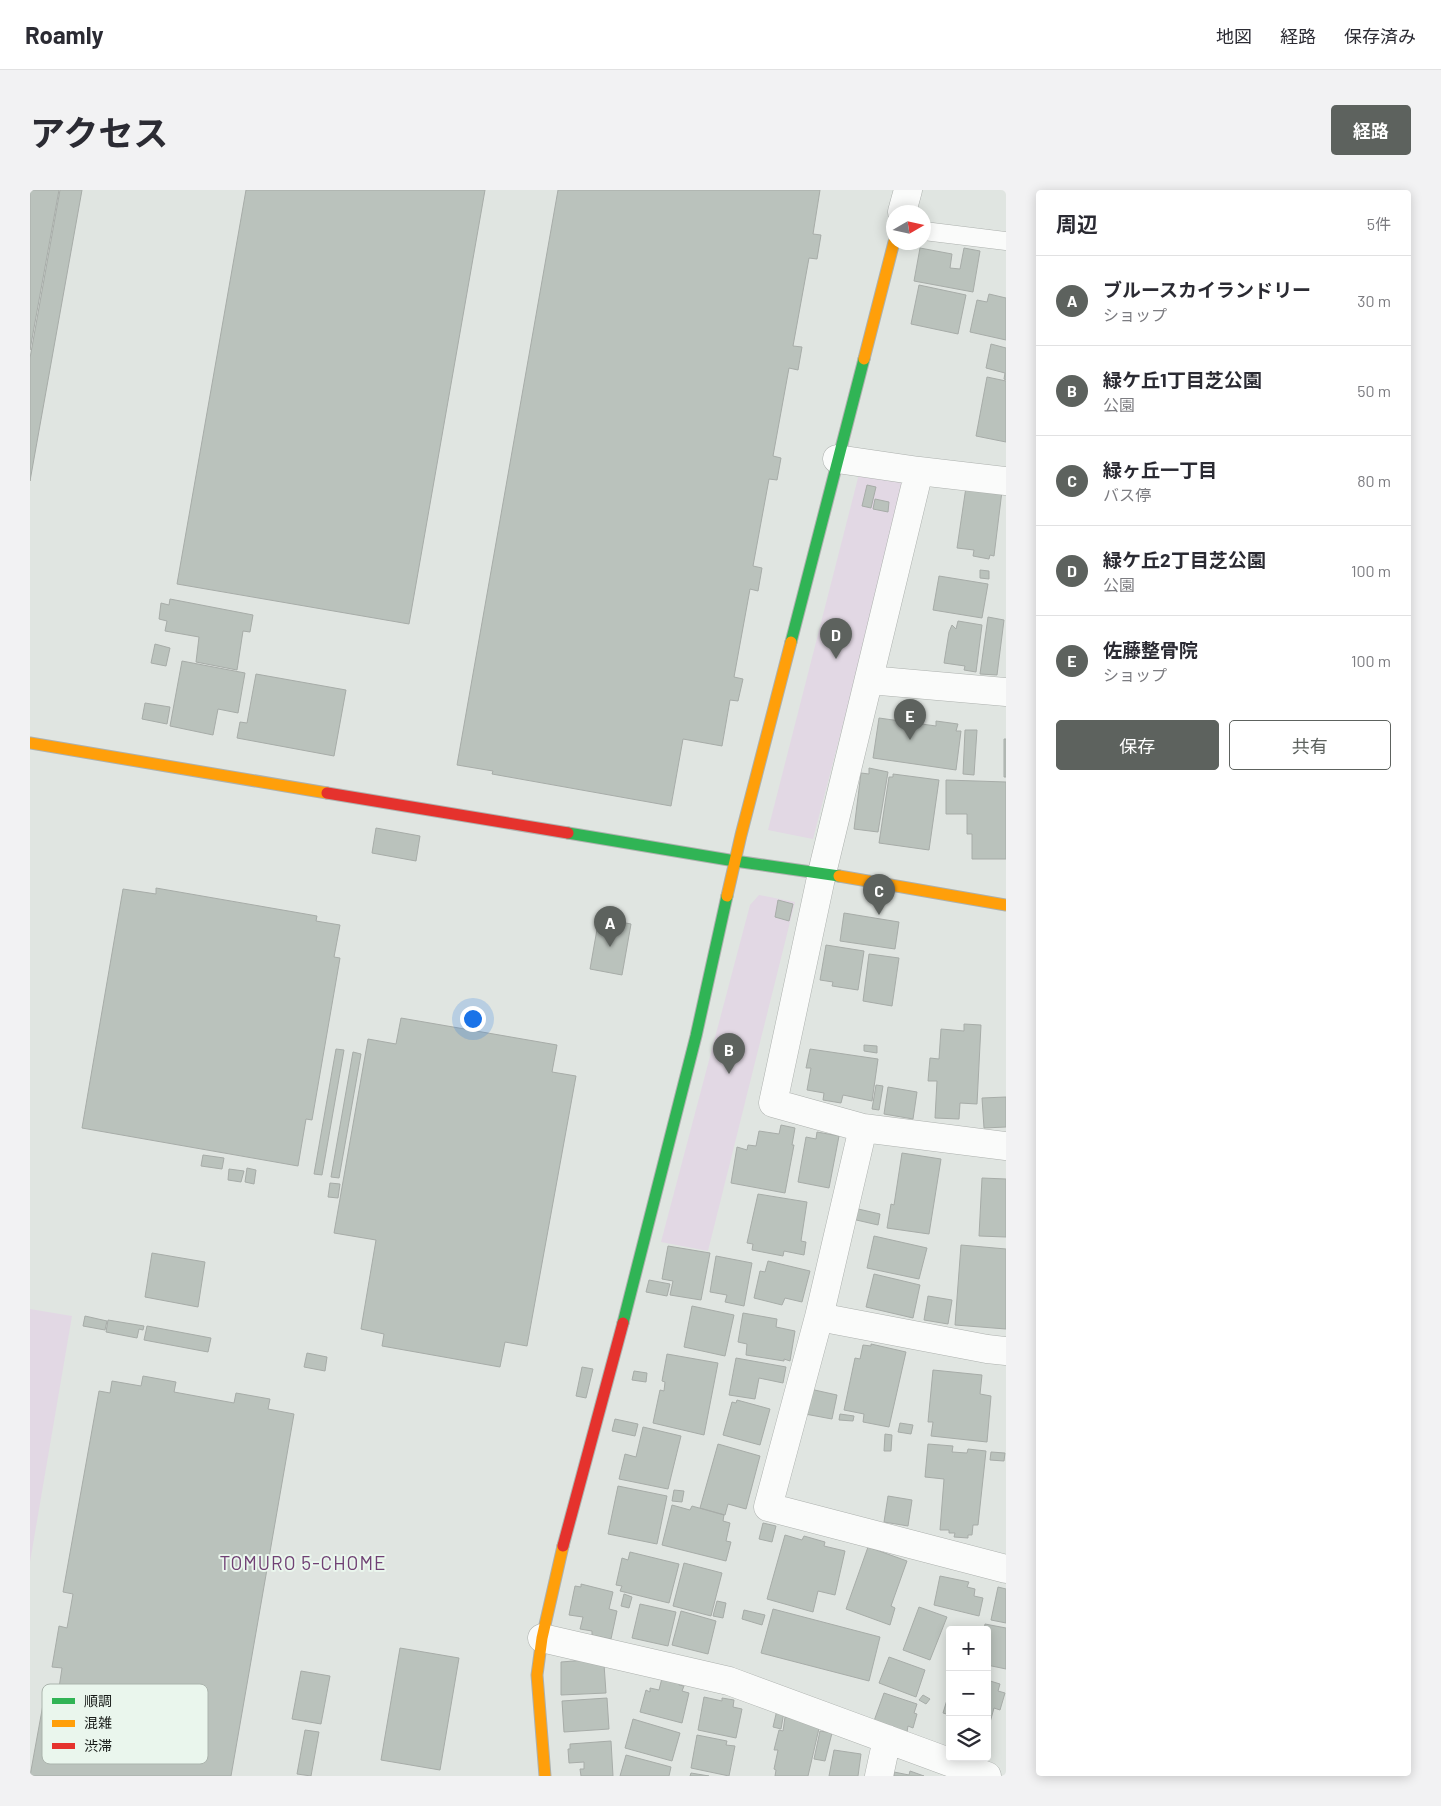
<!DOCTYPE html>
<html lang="ja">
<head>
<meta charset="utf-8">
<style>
	body { margin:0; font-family:Barlow,"Noto Sans JP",sans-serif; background:#f2f2f3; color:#2b2b33 }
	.controls { position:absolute; right:15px; bottom:15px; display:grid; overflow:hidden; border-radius:5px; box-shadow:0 2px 12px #0003 }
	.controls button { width:45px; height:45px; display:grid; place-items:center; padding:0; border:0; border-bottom:1px solid #e1e1e2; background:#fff; color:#2b2b33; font:25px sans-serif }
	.compass { position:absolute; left:856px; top:15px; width:45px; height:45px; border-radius:50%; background:#fff; box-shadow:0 2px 12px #0003; rotate:81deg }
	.you { position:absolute; left:442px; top:828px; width:18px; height:18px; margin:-12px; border:4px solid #fff; border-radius:50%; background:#1a73e8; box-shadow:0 0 0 8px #1a73e833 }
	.badge { display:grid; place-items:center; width:32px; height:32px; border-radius:50%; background:#5d625e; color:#fff; font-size:16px; font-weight:700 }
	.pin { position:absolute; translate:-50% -41px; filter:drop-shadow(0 1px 2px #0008) }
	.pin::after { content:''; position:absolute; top:26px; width:18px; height:15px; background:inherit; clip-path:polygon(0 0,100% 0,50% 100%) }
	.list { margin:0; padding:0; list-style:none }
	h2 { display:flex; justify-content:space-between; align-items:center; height:65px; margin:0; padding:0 20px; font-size:21px }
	h2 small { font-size:16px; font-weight:400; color:#7c7c81 }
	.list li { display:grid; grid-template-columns:32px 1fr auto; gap:15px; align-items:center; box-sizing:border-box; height:90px; padding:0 20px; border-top:1px solid #e1e1e2 }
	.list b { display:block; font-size:19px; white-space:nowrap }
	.list p { margin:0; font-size:16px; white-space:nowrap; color:#7c7c81 }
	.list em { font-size:16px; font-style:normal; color:#7c7c81 }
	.actions { display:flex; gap:10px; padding:15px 20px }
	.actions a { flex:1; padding:11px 0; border:1px solid #5d625e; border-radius:5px; text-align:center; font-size:18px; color:#5d625e }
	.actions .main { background:#5d625e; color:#fff }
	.icon { flex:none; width:28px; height:28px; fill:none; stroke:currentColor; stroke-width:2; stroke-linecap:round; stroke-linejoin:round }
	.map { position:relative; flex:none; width:976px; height:1586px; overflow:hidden; border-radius:5px }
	header { display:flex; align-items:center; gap:30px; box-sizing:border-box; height:70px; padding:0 25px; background:#fff; border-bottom:1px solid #e1e1e2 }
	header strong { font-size:24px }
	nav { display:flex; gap:28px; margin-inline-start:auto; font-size:18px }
	.intro { display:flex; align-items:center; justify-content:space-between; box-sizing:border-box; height:120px; padding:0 30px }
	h1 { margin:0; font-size:35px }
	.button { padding:12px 22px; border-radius:5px; background:#5d625e; color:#fff; font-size:18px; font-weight:700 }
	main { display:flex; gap:30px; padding:0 30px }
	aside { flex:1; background:#fff; border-radius:5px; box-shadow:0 2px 12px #0003 }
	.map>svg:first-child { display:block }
</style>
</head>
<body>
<header>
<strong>Roamly</strong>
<nav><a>地図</a><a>経路</a><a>保存済み</a></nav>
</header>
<div class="intro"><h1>アクセス</h1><a class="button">経路</a></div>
<main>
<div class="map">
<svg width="976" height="1586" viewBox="0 0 976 1586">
	<rect width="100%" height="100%" fill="#e0e5e1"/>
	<path fill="#e2d8e4" d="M 829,284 L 866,286 L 875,298 L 783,649 L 738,640 Z
		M 729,705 L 765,712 L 678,1061 L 631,1052 L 720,715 Z
		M 0,1119 L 42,1126 L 0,1372 Z"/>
	<path fill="#bac2bc" stroke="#a7aca8" d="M 0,0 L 29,0 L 0,160 Z
		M 30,0 L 52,0 L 0,291 L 0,168 Z
		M 216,0 L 455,0 L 379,434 L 147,394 Z
		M 528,0 L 790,0 L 783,44 L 791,45 L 787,69 L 779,68 L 763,156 L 772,157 L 768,180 L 759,178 L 743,266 L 751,268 L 747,290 L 739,289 L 723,376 L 732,378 L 728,401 L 720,399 L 704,487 L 713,489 L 708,511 L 700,510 L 692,556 L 653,549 L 641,616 L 462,584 L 463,581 L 427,575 Z
		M 890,58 L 922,64 L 920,78 L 930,79 L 934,58 L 950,61 L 943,102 L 884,91 Z
		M 889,95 L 936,105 L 928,144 L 881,134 Z
		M 959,104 L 976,108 L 976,150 L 940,142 L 947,110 L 957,112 Z
		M 961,154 L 976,158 L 976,190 L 974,189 L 975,183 L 956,178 Z
		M 957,187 L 976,191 L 976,252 L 946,246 Z
		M 837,295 L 846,297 L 841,318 L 832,316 Z
		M 936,297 L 972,301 L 964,366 L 960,365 L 959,369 L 943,366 L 944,360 L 927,358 Z
		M 845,309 L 859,312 L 858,322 L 843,319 Z
		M 950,380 L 959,381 L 959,389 L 950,388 Z
		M 909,386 L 958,394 L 952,428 L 903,420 Z
		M 140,409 L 223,425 L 220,442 L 213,441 L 207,480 L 166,472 L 169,447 L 135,441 L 137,431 L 129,429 L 131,413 L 139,415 Z
		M 958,427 L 974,430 L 967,485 L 950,484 Z
		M 928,431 L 952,435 L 946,482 L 934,480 L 935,476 L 914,473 L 919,442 L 922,435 L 926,439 Z
		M 125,454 L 140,458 L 136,476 L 121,473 Z
		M 152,471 L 215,483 L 208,523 L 188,519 L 183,545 L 140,536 Z
		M 226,484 L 316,500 L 304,566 L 207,548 L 210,532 L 217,533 Z
		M 115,513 L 140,517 L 137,534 L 112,529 Z
		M 849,528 L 906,536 L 906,531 L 928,534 L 926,541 L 931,541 L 926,580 L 843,568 Z
		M 935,540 L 947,540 L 944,585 L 933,584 Z
		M 974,549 L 976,549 L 976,587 L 974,587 Z
		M 839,578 L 858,582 L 848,642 L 824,639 L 831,583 L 839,584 Z
		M 863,584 L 909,590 L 899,660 L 849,653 L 859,587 L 863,587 Z
		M 916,590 L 976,592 L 976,669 L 942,669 L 942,644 L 937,644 L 937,624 L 916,624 Z
		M 346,638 L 390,646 L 386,671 L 342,663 Z
		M 126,698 L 287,726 L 286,731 L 310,735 L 304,767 L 310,768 L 282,930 L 276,929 L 268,976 L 52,938 L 93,699 L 126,704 Z
		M 748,710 L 763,714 L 759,731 L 745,727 Z
		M 814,723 L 869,732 L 865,759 L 810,751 Z
		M 569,728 L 601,734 L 592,785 L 560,779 Z
		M 796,755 L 834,761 L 828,800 L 802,796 L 803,792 L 790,790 Z
		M 839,764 L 869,768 L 862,816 L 833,811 Z
		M 371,828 L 527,855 L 522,882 L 546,886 L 497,1156 L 475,1152 L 470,1177 L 352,1156 L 354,1144 L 331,1139 L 346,1050 L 304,1043 L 338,849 L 366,854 Z
		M 934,834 L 951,835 L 947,914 L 930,913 L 929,929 L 905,928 L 907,891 L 898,891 L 900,868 L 909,869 L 911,839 L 934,841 Z
		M 834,855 L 847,856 L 847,863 L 834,861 Z
		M 306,859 L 314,860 L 292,985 L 284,984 Z
		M 780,859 L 848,869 L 842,911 L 813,905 L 811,913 L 793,910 L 794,903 L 777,900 L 781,878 L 776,878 Z
		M 323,862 L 331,864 L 309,988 L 301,987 Z
		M 846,895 L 853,896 L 849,920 L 842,919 Z
		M 858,897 L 887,902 L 883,929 L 854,924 Z
		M 976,907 L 976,937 L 954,938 L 952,908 Z
		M 751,935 L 765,938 L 762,955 L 764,955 L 755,1003 L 701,993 L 707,957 L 717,960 L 718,955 L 726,956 L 729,941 L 749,944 Z
		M 787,942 L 809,946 L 799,998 L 768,992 L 776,947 L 786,949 Z
		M 872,963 L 911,969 L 899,1044 L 857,1038 L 861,1014 L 864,1015 Z
		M 173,965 L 194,968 L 192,979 L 171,976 Z
		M 217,978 L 226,980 L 224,994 L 215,992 Z
		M 199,979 L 214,981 L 211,992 L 198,990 Z
		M 952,988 L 976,989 L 976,1047 L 949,1046 Z
		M 300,993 L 310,994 L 308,1008 L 298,1007 Z
		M 728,1004 L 777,1012 L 771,1051 L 776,1052 L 774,1065 L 754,1061 L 753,1066 L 722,1060 L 723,1054 L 717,1053 Z
		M 824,1018 L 850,1024 L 848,1035 L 822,1029 Z
		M 844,1046 L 897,1058 L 889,1089 L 837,1078 Z
		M 931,1055 L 976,1059 L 976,1139 L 925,1135 Z
		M 638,1056 L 680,1063 L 671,1110 L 640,1105 L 643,1091 L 632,1089 Z
		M 122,1063 L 175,1072 L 168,1117 L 115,1107 Z
		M 686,1066 L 722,1073 L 714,1116 L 695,1112 L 697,1105 L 680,1102 Z
		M 738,1071 L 780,1081 L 772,1112 L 755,1108 L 752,1115 L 724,1108 L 730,1081 L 735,1082 Z
		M 844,1084 L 890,1095 L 883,1128 L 836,1117 Z
		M 619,1090 L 640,1094 L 637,1106 L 616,1102 Z
		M 898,1106 L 922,1110 L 918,1134 L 894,1130 Z
		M 662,1116 L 704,1125 L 695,1166 L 654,1157 Z
		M 713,1123 L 747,1129 L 746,1137 L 765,1141 L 760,1171 L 754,1169 L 754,1171 L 716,1165 L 717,1154 L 708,1152 Z
		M 55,1126 L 77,1131 L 75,1140 L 53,1136 Z
		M 78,1130 L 114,1136 L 113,1140 L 109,1139 L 107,1148 L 76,1142 Z
		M 117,1136 L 181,1148 L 178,1162 L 114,1150 Z
		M 841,1154 L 876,1162 L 859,1237 L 833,1232 L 834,1224 L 814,1220 L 825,1168 L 830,1169 L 833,1155 L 841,1156 Z
		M 277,1163 L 297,1167 L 295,1181 L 274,1177 Z
		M 637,1164 L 688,1173 L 674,1245 L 623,1233 L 630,1200 L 634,1201 L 635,1192 L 632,1191 Z
		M 706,1168 L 756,1177 L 753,1193 L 729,1188 L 725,1209 L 699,1205 Z
		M 552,1177 L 563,1179 L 556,1208 L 546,1206 Z
		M 903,1180 L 952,1185 L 950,1204 L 961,1206 L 957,1252 L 901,1246 L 903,1232 L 898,1232 Z
		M 604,1181 L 617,1183 L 616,1192 L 602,1190 Z
		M 113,1186 L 146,1192 L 144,1202 L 204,1213 L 206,1203 L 240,1209 L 238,1219 L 264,1224 L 201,1586 L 0,1586 L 14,1509 L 27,1511 L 32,1478 L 22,1477 L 29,1436 L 37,1438 L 43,1404 L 33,1402 L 69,1201 L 80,1203 L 82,1191 L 111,1196 Z
		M 780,1199 L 807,1205 L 802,1229 L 775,1224 Z
		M 707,1210 L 740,1219 L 730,1255 L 693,1245 L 702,1212 L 706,1213 Z
		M 810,1224 L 824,1226 L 823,1231 L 809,1230 Z
		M 585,1229 L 608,1234 L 605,1246 L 582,1241 Z
		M 870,1233 L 883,1235 L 881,1244 L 868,1242 Z
		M 613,1237 L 651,1246 L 638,1299 L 589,1289 L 595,1264 L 606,1267 Z
		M 855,1244 L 862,1245 L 861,1261 L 854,1261 Z
		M 688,1254 L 730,1266 L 716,1319 L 698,1314 L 695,1325 L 670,1318 Z
		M 898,1254 L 923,1256 L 922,1262 L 937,1263 L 938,1259 L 956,1261 L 948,1335 L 943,1335 L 942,1345 L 938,1345 L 938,1348 L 924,1347 L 925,1343 L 919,1343 L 919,1340 L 910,1340 L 914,1289 L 895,1287 Z
		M 961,1262 L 975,1263 L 974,1271 L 960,1270 Z
		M 588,1296 L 637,1306 L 627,1354 L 578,1344 Z
		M 644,1300 L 654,1301 L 652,1312 L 642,1311 Z
		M 858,1306 L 882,1310 L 878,1336 L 854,1332 Z
		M 642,1315 L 660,1320 L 662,1316 L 694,1325 L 693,1331 L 700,1333 L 696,1351 L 701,1352 L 696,1371 L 632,1355 Z
		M 733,1333 L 746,1336 L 742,1352 L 729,1349 Z
		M 755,1345 L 772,1350 L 774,1346 L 795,1352 L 794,1356 L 815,1361 L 805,1405 L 788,1401 L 783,1422 L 737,1409 Z
		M 838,1357 L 877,1371 L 861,1416 L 865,1418 L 860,1435 L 816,1419 Z
		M 600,1362 L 649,1374 L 639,1413 L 590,1401 L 592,1396 L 586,1395 L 592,1368 L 598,1370 Z
		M 654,1373 L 692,1383 L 681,1426 L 643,1416 Z
		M 910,1386 L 939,1392 L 937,1397 L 945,1399 L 944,1406 L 953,1408 L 949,1426 L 904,1415 Z
		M 551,1394 L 583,1402 L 579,1419 L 587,1421 L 581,1449 L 562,1445 L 562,1441 L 550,1439 L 553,1427 L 539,1425 L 545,1396 L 551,1397 Z
		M 968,1397 L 976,1399 L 976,1433 L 961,1430 Z
		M 594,1404 L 602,1407 L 599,1418 L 591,1416 Z
		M 687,1411 L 696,1413 L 693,1428 L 683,1426 Z
		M 610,1414 L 646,1422 L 638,1456 L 602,1448 Z
		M 889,1417 L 917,1427 L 900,1470 L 873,1460 Z
		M 743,1419 L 850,1447 L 839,1491 L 731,1463 Z
		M 714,1420 L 735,1425 L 732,1435 L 712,1429 Z
		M 651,1421 L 686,1431 L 678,1464 L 642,1455 Z
		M 955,1434 L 976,1438 L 976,1479 L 957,1475 L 957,1440 L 954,1440 Z
		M 370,1458 L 429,1468 L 410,1580 L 351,1570 Z
		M 859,1467 L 895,1480 L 886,1507 L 849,1493 Z
		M 568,1469 L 574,1474 L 576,1503 L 531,1505 L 531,1472 Z
		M 271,1481 L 300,1486 L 291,1534 L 262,1529 Z
		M 632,1488 L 650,1492 L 649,1495 L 654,1496 L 652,1501 L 659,1503 L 652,1533 L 610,1522 L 616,1500 L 620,1502 L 620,1498 L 629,1500 Z
		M 957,1490 L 970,1494 L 968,1501 L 975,1503 L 970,1520 L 964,1518 L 959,1536 L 957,1536 Z
		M 920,1500 L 920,1525 L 913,1523 Z
		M 854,1503 L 887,1514 L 884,1523 L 887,1524 L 883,1538 L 878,1536 L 877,1542 L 844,1531 Z
		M 893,1505 L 900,1509 L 896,1514 L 889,1510 Z
		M 674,1507 L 692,1511 L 692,1508 L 704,1510 L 703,1517 L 712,1519 L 706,1548 L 668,1540 Z
		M 577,1508 L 579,1539 L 534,1542 L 532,1511 Z
		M 747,1520 L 754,1522 L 751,1539 L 743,1537 Z
		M 755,1527 L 790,1534 L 778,1586 L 745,1586 L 746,1580 L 744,1579 L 748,1560 L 744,1560 L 749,1540 L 753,1541 Z
		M 603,1529 L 650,1543 L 642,1571 L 595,1558 Z
		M 275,1540 L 289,1542 L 281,1586 L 267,1584 Z
		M 790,1541 L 802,1543 L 795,1571 L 784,1569 Z
		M 667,1545 L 697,1551 L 696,1555 L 705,1556 L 699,1586 L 661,1578 Z
		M 581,1551 L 583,1586 L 551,1586 L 550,1579 L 554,1579 L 554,1572 L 539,1573 L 538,1559 L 540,1559 L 540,1554 Z
		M 804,1560 L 831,1564 L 828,1586 L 799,1586 Z
		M 596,1565 L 641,1577 L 639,1586 L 590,1586 Z
		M 880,1581 L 894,1586 L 864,1586 L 864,1582 L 879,1585 Z
		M 661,1583 L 679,1586 L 660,1586 Z"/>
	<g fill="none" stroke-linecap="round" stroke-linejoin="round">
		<g stroke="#adb1ae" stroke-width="19">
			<path id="lane" d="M 894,41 L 976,51"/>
		</g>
		<g stroke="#adb1ae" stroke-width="29">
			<path id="street" d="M 872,22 L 878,0
				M 807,269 L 889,281
				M 839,490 L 976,502
				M 833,938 L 743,913 L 792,683 L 889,281 L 976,291
				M 976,956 L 833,938 L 789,1127 L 957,1159 L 976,1161
				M 789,1127 L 738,1317 L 976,1379
				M 512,1448 L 699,1491 L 957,1586
				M 849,1586 L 857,1549"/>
		</g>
		<g stroke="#adb1ae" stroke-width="13">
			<path id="fast" d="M 761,452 L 834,169
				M 538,643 L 705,671 L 809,686
				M 593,1133 L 666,846 L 697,706"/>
		</g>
		<g stroke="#adb1ae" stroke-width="13">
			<path id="slow" d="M 834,169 L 864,52
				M 0,553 L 297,603
				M 809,686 L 976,715
				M 697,706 L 711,645 L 761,452
				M 515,1586 L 507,1485 L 512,1448 L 533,1356"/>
		</g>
		<g stroke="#adb1ae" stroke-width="13">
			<path id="jam" d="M 297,603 L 538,643
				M 533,1356 L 593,1133"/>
		</g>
		<use href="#lane" stroke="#fafbfa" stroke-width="18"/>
		<use href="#street" stroke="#fafbfa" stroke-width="28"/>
		<use href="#fast" stroke="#30b455" stroke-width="11"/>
		<use href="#slow" stroke="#ff9f0a" stroke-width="11"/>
		<use href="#jam" stroke="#e5322d" stroke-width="11"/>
	</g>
	<g text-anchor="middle" stroke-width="4" stroke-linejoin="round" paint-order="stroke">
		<g font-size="19" letter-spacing="1" fill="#704074" stroke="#eaf6ed">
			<text x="273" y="1380">TOMURO 5-CHOME</text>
		</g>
	</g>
	<rect x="12" y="1494" width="166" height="80" rx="8" fill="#eaf6ed" stroke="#abb4ad" stroke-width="1"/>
	<rect x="22" y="1508" width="23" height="6" fill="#30b455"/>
	<rect x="22" y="1530" width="23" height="7" fill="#ff9f0a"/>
	<rect x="22" y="1553" width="23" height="6" fill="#e5322d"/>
	<g font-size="14" fill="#171b18">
		<text x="54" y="1516">順調</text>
		<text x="54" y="1538">混雑</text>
		<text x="54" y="1561">渋滞</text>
	</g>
</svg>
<div class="controls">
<button>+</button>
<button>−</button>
<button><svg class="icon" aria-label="layers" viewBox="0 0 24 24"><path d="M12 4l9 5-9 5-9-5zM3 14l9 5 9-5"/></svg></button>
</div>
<svg class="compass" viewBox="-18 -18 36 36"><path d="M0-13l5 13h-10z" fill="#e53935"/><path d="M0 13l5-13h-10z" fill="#7c7c81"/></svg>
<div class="you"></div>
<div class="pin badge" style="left:580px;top:757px">A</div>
<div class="pin badge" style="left:699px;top:884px">B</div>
<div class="pin badge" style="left:849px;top:725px">C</div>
<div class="pin badge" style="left:806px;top:469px">D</div>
<div class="pin badge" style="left:880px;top:550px">E</div>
</div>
<aside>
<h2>周辺<small>5件</small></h2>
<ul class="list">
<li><span class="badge">A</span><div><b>ブルースカイランドリー</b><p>ショップ</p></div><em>30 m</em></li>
<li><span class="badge">B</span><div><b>緑ケ丘1丁目芝公園</b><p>公園</p></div><em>50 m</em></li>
<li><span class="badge">C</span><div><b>緑ヶ丘一丁目</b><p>バス停</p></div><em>80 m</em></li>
<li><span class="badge">D</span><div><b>緑ケ丘2丁目芝公園</b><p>公園</p></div><em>100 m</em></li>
<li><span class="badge">E</span><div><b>佐藤整骨院</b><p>ショップ</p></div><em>100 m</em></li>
</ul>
<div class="actions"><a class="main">保存</a><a>共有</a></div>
</aside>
</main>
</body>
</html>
